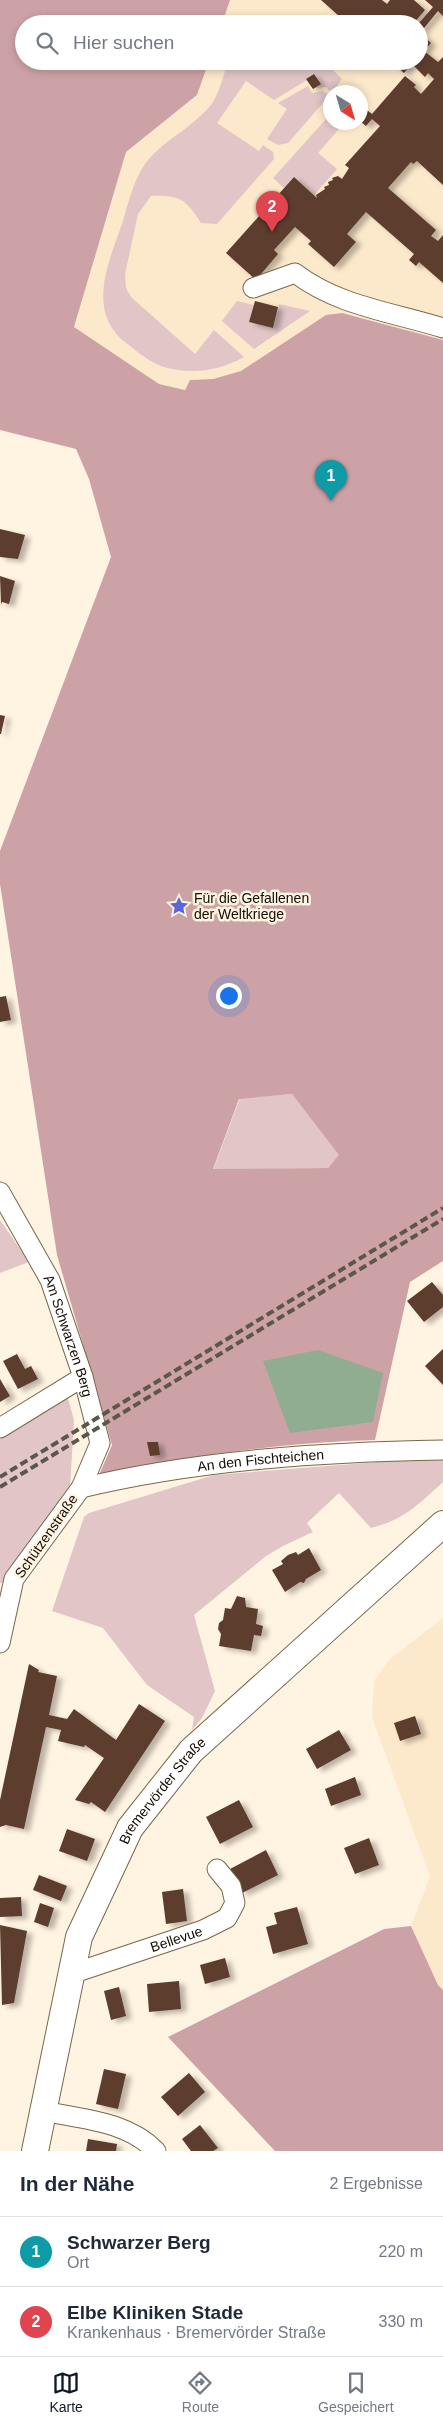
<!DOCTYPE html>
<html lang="de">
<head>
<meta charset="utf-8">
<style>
	body { margin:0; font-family:Arial,sans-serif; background:#f2f2f3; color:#1f2937 }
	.compass { position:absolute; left:323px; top:85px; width:45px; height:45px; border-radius:50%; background:#fff; box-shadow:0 2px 8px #0003; rotate:143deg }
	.you { position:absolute; left:228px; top:995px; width:18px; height:18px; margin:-12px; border:4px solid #fff; border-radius:50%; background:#1a73e8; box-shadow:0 0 0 8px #1a73e833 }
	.badge { display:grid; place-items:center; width:32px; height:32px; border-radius:50%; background:#111827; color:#fff; font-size:16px; font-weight:700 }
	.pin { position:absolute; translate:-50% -41px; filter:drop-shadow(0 1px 2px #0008) }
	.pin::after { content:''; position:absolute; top:26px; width:18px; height:15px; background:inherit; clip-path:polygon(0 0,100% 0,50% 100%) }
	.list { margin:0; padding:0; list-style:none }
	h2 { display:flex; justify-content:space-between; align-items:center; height:65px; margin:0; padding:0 20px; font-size:21px }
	h2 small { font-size:16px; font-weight:400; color:#747a83 }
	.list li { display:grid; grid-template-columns:32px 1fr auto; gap:15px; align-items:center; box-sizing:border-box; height:70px; padding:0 20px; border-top:1px solid #e0e1e3 }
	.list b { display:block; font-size:19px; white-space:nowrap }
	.list p { margin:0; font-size:16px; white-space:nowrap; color:#747a83 }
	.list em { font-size:16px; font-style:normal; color:#747a83 }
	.icon { flex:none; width:28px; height:28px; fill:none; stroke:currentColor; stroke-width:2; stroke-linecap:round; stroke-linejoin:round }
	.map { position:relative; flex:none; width:443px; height:2151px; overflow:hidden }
	.search { position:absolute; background:#fff; box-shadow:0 2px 8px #0003; left:15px; right:15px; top:15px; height:55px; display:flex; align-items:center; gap:12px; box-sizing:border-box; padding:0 18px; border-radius:28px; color:#747a83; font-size:19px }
	.sheet { height:205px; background:#fff }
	nav { display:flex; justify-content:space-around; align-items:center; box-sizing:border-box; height:70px; border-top:1px solid #e0e1e3; background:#fff; font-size:14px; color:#747a83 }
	nav a { display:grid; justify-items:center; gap:2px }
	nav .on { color:#111827 }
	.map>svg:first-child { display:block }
</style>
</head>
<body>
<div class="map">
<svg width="443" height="2151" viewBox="0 0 443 2151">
	<defs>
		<filter id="shadow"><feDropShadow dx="5.5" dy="3" stdDeviation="2.5" flood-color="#0004"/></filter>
	</defs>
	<rect width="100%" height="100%" fill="#fff3e1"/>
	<path fill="#fce8cb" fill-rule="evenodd" d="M 230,0 L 443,0 L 443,340 L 342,313 L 326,315 L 241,371 L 213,379 L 190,380 L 185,390 L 159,384 L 74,327 L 126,152 L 197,95 L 209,61 L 419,61 L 419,24 L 222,24 ZM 330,92 L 360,92 L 360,122 L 330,122 Z
		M 443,1618 L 443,1990 L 438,1985 L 411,1926 L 430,1876 L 372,1717 L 374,1681 L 389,1660 Z"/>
	<path fill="#e1c5c7" d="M 229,61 L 324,61 L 342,79 L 332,92 L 325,87 L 315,88 L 321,83 L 313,74 L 306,79 L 307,80 L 274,100 L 246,81 L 217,123 L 259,151 L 263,145 L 273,152 L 274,159 L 217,224 L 201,223 C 186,199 179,195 151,196 L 138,214 L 125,274 L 126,288 L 131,297 L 195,354 L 214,330 L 244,357 C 219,371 191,375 164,367 C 152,363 138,353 129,345 C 124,341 118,337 115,332 C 90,301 111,256 122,224 C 128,204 133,181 145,164 C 163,140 191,129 210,106 C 220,94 222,76 229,61 Z
		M 308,86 L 312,93 L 323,91 L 329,96 L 288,143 L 278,145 L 267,139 L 287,109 L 278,103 Z
		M 327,118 L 339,129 L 318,153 L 337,169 L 314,195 L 294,177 L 284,188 L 273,178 Z
		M 237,301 L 254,305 L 249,322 L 273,328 L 279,304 L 310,311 L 254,349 L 222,321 Z
		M 292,1094 L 340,1155 L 328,1168 L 213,1170 L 240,1098 Z
		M 0,1220 L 29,1262 L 0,1273 Z
		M 66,1391 L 74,1420 L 70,1489 L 4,1582 L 0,1583 L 0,1431 Z
		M 443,1457 L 443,1482 C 419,1504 404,1520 371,1528 L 339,1493 L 307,1523 L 313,1532 L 283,1546 L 266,1556 L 194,1615 L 215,1691 L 202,1718 L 192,1730 L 194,1717 L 147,1685 L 103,1628 L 52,1611 L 84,1517 L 89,1513 L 214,1475 Z"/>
	<path fill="#cda2a6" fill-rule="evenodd" d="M 0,0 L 230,0 L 222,24 L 24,24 L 24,61 L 209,61 L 197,95 L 126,152 L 74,327 L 159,384 L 185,390 L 190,380 L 213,379 L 241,371 L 326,315 L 342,313 L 443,340 L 443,1261 L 410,1282 L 375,1440 C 286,1442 186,1456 99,1475 L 112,1445 L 57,1255 L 0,884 L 0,851 L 111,557 L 89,479 L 76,449 L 0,430 ZM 292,1094 L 339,1155 L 328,1168 L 213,1169 L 239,1099 Z
		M 411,1926 L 438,1985 L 443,1990 L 443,2151 L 275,2151 L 168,2037 L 384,1929 Z"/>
	<path fill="#91ad91" d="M 318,1350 L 383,1373 L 373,1422 L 290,1433 L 263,1361 Z"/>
	<path fill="#5c3c2d" filter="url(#shadow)" d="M 321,0 L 382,0 L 387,4 L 390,0 L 414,0 L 425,10 L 413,24 L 348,24 Z
		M 425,0 L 443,0 L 443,16 L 438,11 L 420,33 L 431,43 L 424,51 L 438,62 L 443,57 L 443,185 L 417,161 L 413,164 L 411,162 L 388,188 L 436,230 L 431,236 L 438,241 L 443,235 L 443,283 L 419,262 L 416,266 L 409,260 L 414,254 L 366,212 L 347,234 L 356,242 L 334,267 L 308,244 L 311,241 L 295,227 L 274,250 L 278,254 L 256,280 L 226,253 L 294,177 L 317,198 L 316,195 L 325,189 L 324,187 L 329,185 L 328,182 L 333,180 L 332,178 L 338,176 L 342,179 L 349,168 L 345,165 L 380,126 L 372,119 L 366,126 L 360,121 L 360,117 L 367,110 L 372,114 L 405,76 L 416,85 L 414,87 L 421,94 L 434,79 L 428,73 L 425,77 L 412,64 L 404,73 L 392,63 L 419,61 L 419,23 L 433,7 Z
		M 314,74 L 321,84 L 313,89 L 306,79 Z
		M 255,301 L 278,307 L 273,328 L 249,322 Z
		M 0,529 L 25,535 L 18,559 L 0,557 Z
		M 0,576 L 15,581 L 9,604 L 2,602 L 1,605 Z
		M 0,715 L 5,716 L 1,734 L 0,734 Z
		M 6,996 L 11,1020 L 0,1022 L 0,997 Z
		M 432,1282 L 443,1295 L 443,1307 L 424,1322 L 407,1301 Z
		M 443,1349 L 443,1385 L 425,1366 Z
		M 17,1354 L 25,1369 L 31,1366 L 38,1379 L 18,1389 L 3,1361 Z
		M 0,1379 L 10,1396 L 0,1402 Z
		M 147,1442 L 158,1442 L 160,1455 L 150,1456 Z
		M 309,1548 L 321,1570 L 306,1579 L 304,1583 L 300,1582 L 285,1592 L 272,1570 L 283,1564 L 281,1561 L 288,1555 L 296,1552 L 298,1555 Z
		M 237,1596 L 245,1598 L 246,1607 L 258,1609 L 256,1624 L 263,1626 L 261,1636 L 254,1635 L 251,1651 L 219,1646 L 221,1634 L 218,1629 L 219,1623 L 223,1620 L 225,1608 L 231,1609 Z
		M 29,1664 L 39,1670 L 38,1672 L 57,1676 L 49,1715 L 67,1719 L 74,1709 L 116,1740 L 139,1704 L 165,1721 L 105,1812 L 91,1802 L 89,1804 L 75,1800 L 104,1758 L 85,1745 L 84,1747 L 58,1741 L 61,1730 L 46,1727 L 24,1829 L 6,1825 L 0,1827 L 0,1800 Z
		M 415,1716 L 421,1734 L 400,1741 L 394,1723 Z
		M 339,1730 L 351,1750 L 317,1769 L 306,1749 Z
		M 355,1777 L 361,1795 L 331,1806 L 325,1789 Z
		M 239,1800 L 253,1827 L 220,1844 L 206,1817 Z
		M 67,1829 L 95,1839 L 87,1861 L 59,1851 Z
		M 369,1838 L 379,1865 L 355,1874 L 344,1848 Z
		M 266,1850 L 278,1875 L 242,1893 L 230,1869 Z
		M 39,1875 L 67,1886 L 61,1901 L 33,1890 Z
		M 183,1889 L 187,1921 L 166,1924 L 162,1892 Z
		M 21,1897 L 22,1916 L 0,1917 L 0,1898 Z
		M 40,1903 L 54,1908 L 48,1927 L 34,1922 Z
		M 297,1907 L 308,1944 L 273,1954 L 266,1927 L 277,1924 L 274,1913 Z
		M 0,1925 L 27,1931 L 14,2003 L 2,2005 Z
		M 225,1958 L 230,1977 L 205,1984 L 200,1965 Z
		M 179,1981 L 181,2009 L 149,2012 L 147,1984 Z
		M 119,1987 L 126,2016 L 111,2020 L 104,1991 Z
		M 104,2069 L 126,2074 L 118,2109 L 96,2104 Z
		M 189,2073 L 205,2092 L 178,2116 L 161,2097 Z
		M 200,2125 L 218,2148 L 213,2151 L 191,2151 L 182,2139 Z
		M 88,2139 L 117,2144 L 116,2151 L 86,2151 Z"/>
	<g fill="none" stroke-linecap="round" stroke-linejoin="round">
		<g stroke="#78674c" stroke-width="21">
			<g id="minor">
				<path d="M 253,288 L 295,273 C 338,306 392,312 443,328"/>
				<path id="s1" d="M 0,1192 L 50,1280 L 83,1377 L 100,1443 L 81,1488 L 14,1579 L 0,1643"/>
				<path d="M 0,1428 L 83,1377"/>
				<path id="s2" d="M 81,1488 C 198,1460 323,1452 443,1450"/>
				<path id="s3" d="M 71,1974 L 203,1930 L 227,1918 L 235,1903 L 231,1886 L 217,1869"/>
				<path d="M 43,2111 C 82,2119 127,2121 156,2151"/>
			</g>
		</g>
		<g stroke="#78674c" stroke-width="28">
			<g id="secondary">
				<path id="s4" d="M 35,2151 L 79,1937 L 130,1828 L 191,1751 L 443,1524"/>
			</g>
		</g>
		<use href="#minor" stroke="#fff" stroke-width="19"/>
		<use href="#secondary" stroke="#fff" stroke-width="26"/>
		<path stroke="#5d564a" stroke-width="4" stroke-dasharray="8 4" stroke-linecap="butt" d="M 0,1477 L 443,1208
			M 0,1487 L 443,1219"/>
	</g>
	<defs>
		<g id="sight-bare" transform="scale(1.5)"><path d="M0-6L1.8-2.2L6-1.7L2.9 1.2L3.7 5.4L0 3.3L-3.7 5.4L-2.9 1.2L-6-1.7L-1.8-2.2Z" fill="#5a66de" stroke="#fff3e1" stroke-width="2.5" paint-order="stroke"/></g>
	</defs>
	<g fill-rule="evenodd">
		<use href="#sight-bare" x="179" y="906"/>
	</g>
	<g text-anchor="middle" stroke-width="5" stroke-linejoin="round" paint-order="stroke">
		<g font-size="14" fill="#130d04" stroke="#fff3e1" text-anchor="start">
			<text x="194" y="903">Für die Gefallenen<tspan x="194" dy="16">der Weltkriege</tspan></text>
		</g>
		<g font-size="14" fill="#130d04" stroke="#fff3e1">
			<text dy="5" stroke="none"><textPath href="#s1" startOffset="160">Am Schwarzen Berg</textPath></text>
			<text dy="5" stroke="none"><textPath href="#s2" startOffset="182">An den Fischteichen</textPath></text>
			<text transform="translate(46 1536) rotate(-55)" y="5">Schützenstraße</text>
			<text dy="5" stroke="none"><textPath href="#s4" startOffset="388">Bremervörder Straße</textPath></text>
			<text dy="5" stroke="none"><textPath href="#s3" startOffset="111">Bellevue</textPath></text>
		</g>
	</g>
</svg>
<svg class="compass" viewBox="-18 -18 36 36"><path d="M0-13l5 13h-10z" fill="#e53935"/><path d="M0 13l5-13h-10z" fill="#747a83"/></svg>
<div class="you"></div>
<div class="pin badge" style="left:331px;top:501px;background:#0f9aa8">1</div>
<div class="pin badge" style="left:272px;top:232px;background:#e0444e">2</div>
<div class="search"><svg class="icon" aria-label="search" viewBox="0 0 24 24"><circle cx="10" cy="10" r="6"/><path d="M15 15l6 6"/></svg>Hier suchen</div>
</div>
<section class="sheet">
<h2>In der Nähe<small>2 Ergebnisse</small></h2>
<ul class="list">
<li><span class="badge" style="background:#0f9aa8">1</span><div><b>Schwarzer Berg</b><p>Ort</p></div><em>220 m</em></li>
<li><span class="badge" style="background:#e0444e">2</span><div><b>Elbe Kliniken Stade</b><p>Krankenhaus · Bremervörder Straße</p></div><em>330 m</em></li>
</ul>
</section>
<nav>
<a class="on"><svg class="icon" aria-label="map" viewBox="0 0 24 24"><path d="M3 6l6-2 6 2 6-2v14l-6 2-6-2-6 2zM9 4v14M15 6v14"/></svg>Karte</a>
<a><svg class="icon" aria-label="directions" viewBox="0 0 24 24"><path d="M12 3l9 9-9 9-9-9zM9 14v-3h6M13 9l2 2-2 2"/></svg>Route</a>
<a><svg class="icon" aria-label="saved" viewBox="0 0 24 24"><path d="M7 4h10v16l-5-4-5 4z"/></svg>Gespeichert</a>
</nav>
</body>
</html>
